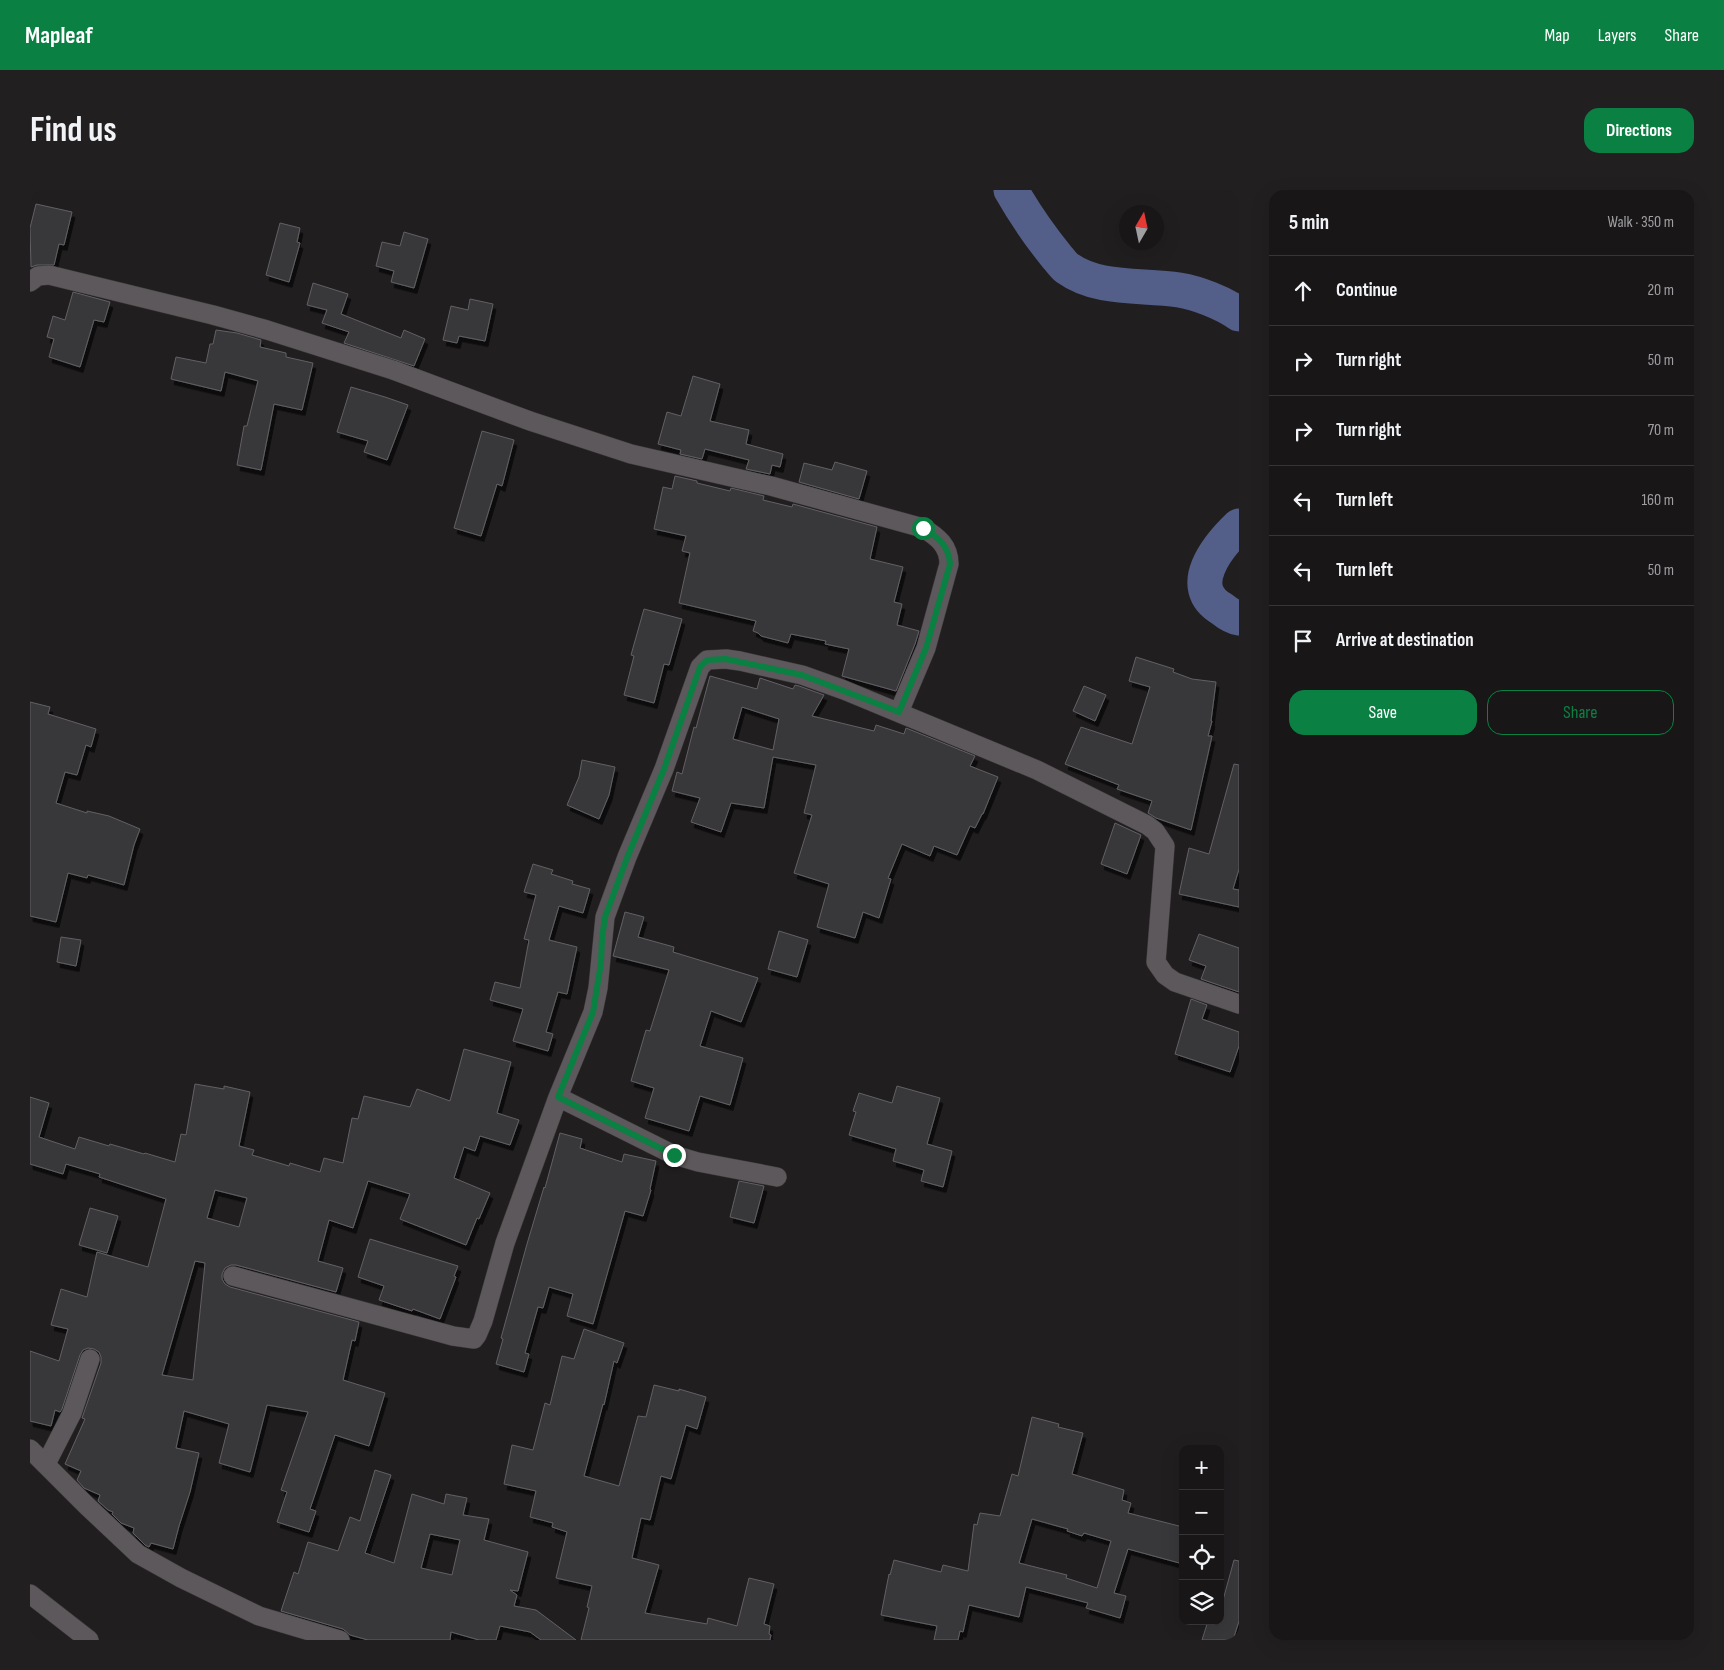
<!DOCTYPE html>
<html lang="en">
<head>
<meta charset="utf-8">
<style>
	body { margin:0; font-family:"Sofia Sans Condensed",sans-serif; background:#221f21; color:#f1f3f6 }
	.controls { position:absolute; right:15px; bottom:15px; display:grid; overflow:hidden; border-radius:10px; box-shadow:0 5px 20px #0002 }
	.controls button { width:45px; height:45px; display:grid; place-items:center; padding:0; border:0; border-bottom:1px solid #373537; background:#191618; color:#f1f3f6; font:25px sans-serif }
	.compass { position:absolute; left:1089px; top:15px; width:45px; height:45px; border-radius:50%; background:#191618; box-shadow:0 5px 20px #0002; rotate:9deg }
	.stop { position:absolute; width:15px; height:15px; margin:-11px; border:4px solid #0b8043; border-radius:50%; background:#fff }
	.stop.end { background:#0b8043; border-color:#fff; box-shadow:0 1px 5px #0008 }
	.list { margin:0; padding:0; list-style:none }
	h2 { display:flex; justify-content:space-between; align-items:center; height:65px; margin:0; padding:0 20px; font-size:21px }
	h2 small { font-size:16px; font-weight:400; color:#9f9fa2 }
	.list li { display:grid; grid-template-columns:32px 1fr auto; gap:15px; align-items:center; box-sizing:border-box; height:70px; padding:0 20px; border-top:1px solid #373537 }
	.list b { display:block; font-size:19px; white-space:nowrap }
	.list em { font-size:16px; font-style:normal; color:#9f9fa2 }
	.actions { display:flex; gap:10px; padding:15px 20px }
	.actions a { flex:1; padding:11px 0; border:1px solid #0b8043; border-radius:15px; text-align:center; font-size:18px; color:#0b8043 }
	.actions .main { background:#0b8043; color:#fff }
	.icon { flex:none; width:28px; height:28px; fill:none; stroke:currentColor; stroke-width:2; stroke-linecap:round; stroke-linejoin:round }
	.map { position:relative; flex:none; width:1209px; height:1450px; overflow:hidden; border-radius:15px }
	header { display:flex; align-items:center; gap:30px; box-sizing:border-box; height:70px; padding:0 25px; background:#0b8043; color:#fff }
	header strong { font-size:24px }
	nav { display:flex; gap:28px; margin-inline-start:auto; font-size:18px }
	.intro { display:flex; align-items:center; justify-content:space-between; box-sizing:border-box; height:120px; padding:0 30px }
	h1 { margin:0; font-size:35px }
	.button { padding:12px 22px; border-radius:15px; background:#0b8043; color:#fff; font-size:18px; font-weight:700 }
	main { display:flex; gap:30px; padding:0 30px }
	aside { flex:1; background:#191618; border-radius:15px; box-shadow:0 5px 20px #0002 }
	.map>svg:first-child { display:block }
</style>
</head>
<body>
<header>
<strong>Mapleaf</strong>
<nav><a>Map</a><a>Layers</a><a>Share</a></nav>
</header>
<div class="intro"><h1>Find us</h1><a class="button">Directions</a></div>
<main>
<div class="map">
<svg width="1209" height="1450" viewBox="0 0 1209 1450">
	<defs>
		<filter id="shadow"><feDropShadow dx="3" dy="5.5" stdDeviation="0" flood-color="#0009"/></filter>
	</defs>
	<rect width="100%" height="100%" fill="#211e20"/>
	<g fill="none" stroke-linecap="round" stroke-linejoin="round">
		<path stroke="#535f88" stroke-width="35" d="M 981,0 C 994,23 1010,46 1027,67 C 1030,70 1033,75 1037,78 C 1069,101 1112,94 1149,100 C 1168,103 1193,113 1209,124
			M 1209,336 C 1188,356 1154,397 1192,419 C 1197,423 1203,427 1209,428"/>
	</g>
	<path fill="#39383b" stroke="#626064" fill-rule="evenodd" filter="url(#shadow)" d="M 6,14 L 42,22 L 34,55 L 29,54 L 24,75 L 7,75 L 1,77 L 0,38 Z
		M 250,33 L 270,38 L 267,52 L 270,53 L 259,92 L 236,85 Z
		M 374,42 L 398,49 L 384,98 L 361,92 L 364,81 L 346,76 L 352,52 L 370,56 Z
		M 283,93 L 318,104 L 311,124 L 371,148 L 374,140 L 395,149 L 384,176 L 314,153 L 319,142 L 292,133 L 297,120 L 277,115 Z
		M 43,102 L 80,112 L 74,132 L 64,130 L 50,177 L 19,167 L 24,149 L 17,147 L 23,126 L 35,130 Z
		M 440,109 L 463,114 L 455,151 L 429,146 L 427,153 L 413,150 L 421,116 L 438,120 Z
		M 186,140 L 207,143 L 231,150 L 230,157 L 256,163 L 256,167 L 283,173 L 272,220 L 244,214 L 231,280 L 207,275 L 214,236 L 217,236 L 228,191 L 195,182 L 191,201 L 141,189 L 146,167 L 176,173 L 180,154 L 183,154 Z
		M 663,186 L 690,194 L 680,231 L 719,240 L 716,254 L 753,264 L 750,277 L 742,275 L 740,284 L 716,279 L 719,270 L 675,259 L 672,269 L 650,264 L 651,260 L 628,254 L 637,222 L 651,226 Z
		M 321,197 L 355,207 L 378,215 L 357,270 L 334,262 L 338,251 L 307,242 Z
		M 452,241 L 484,250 L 472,296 L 467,294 L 451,346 L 424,338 Z
		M 805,272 L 837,281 L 829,309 L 769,292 L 774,273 L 802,280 Z
		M 645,286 L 667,291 L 667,293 L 700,301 L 701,298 L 734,306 L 733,310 L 762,317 L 763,314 L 847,337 L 840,369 L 873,377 L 864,412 L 872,414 L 867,435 L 889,441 L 885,454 L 866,501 L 812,486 L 819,459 L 795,454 L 796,451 L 761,444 L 758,453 L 731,446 L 728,443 L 723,441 L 726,431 L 649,413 L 660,363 L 652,361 L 656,346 L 624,339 L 633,297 L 642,299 Z
		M 614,419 L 652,429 L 639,475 L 634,474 L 624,513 L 594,505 L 604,466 L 601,465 Z
		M 1106,467 L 1144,479 L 1143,482 L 1162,489 L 1186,492 L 1181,531 L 1182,531 L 1178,546 L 1182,546 L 1161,640 L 1126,628 L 1118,623 L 1122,611 L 1087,599 L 1089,595 L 1035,574 L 1051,537 L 1102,554 L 1120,497 L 1099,491 Z
		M 680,486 L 727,499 L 730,488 L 763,499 L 765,495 L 769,496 L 794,505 L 782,526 L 844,541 L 846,535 L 874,544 L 876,538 L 945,566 L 940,576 L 968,587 L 953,624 L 952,624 L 945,638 L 940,636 L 927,665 L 904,656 L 900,666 L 872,654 L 858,688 L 861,689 L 849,728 L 833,722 L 825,748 L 787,737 L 799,694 L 764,683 L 782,625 L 774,623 L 786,575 L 743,567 L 734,618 L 701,613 L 691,642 L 661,632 L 670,608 L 642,601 L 647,582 L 652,584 L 664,537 L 666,538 ZM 712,517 L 749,529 L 743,560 L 703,549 Z
		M 1054,496 L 1076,505 L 1065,531 L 1043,521 Z
		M 0,512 L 20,517 L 18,524 L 66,539 L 61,557 L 56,555 L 47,585 L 35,582 L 26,613 L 57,623 L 57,621 L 79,626 L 110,639 L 104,655 L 94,695 L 58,685 L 57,688 L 38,683 L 26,732 L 0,726 Z
		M 552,570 L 585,577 L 579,605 L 569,629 L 537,615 L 549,587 Z
		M 1204,574 L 1209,575 L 1209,679 L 1203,699 L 1209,700 L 1209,717 L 1149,704 L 1159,658 L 1179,664 Z
		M 1085,633 L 1111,645 L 1097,684 L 1071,674 Z
		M 503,674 L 523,680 L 521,684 L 543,691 L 542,694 L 560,699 L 553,723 L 529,716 L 519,750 L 547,757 L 537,804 L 528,802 L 516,842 L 523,844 L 518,861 L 483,851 L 493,819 L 460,810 L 465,792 L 490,798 L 499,750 L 494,749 L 506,705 L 494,702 Z
		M 595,722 L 614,727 L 608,747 L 644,757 L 643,762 L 728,788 L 711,832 L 681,821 L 670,856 L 713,868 L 700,915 L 670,906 L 659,941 L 615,928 L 624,898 L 601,891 L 616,840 L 620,841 L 639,780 L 583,766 Z
		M 749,741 L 778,750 L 767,787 L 738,779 Z
		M 1169,744 L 1209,758 L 1209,802 L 1171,789 L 1176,776 L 1159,770 Z
		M 31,747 L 51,750 L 46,776 L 27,772 Z
		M 1161,809 L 1177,815 L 1172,829 L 1209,842 L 1209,856 L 1200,882 L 1145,864 Z
		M 434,859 L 481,872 L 467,923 L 489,930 L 480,955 L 450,946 L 445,961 L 434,957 L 424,988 L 460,1003 L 449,1029 L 447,1028 L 436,1055 L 370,1029 L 380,1004 L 338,991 L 323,1038 L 299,1030 L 288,1071 L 313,1078 L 306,1102 L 206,1075 L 201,1075 L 195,1078 L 192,1084 L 192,1089 L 195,1094 L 200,1097 L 329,1132 L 325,1151 L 322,1150 L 313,1190 L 355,1203 L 339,1256 L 305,1245 L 280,1319 L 286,1321 L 279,1342 L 247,1332 L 257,1302 L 251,1300 L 278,1222 L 237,1215 L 220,1282 L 189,1273 L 199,1234 L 154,1221 L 146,1258 L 169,1263 L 160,1302 L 149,1336 L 143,1359 L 121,1353 L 119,1357 L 115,1355 L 103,1343 L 104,1338 L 91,1333 L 82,1324 L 83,1322 L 78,1320 L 68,1311 L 70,1305 L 54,1298 L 47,1290 L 51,1281 L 35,1274 L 55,1229 L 52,1228 L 71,1173 L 71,1167 L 69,1162 L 64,1159 L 58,1158 L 53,1160 L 50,1165 L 32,1219 L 30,1222 L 25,1220 L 21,1236 L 0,1231 L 0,1161 L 29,1171 L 38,1139 L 21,1135 L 31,1099 L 57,1107 L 67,1062 L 118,1077 L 136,1009 L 69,987 L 70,984 L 36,974 L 33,984 L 0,974 L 0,907 L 19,913 L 9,947 L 45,959 L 49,947 L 79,956 L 80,954 L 114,964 L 115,963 L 145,972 L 151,944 L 156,945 L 165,894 L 194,899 L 194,896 L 220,902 L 209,956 L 224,960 L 222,965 L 259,976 L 260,973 L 290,982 L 294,968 L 313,973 L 322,928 L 328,929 L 334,906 L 380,917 L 387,899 L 420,911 ZM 185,1000 L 217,1008 L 209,1037 L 177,1028 ZM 165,1071 L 175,1073 L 163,1190 L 132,1185 Z
		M 867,896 L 910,908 L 897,954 L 922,961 L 913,997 L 891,991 L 894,980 L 863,971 L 866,959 L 819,945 L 826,922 L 823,921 L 829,903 L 862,913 Z
		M 530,943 L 552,949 L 550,958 L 592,972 L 594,964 L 626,971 L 620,999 L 621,1000 L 613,1026 L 595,1021 L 563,1134 L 537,1126 L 543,1104 L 519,1097 L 513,1118 L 508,1117 L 495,1163 L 499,1164 L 494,1182 L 466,1174 L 473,1149 L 471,1148 L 497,1054 L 514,997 L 515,998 Z
		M 709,991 L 734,996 L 724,1033 L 700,1027 Z
		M 60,1018 L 88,1026 L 77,1063 L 49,1055 Z
		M 340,1049 L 428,1076 L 424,1086 L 426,1087 L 410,1129 L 383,1119 L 382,1121 L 349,1110 L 354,1096 L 328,1087 Z
		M 554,1139 L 594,1153 L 587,1173 L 584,1171 L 574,1215 L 573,1214 L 554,1286 L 589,1296 L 608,1226 L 616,1227 L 624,1195 L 649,1201 L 649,1199 L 676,1207 L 667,1239 L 656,1235 L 641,1289 L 631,1286 L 620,1330 L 611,1328 L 602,1368 L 629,1375 L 615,1423 L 677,1434 L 678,1428 L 707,1436 L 719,1388 L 744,1394 L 734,1434 L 740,1436 L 739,1444 L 741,1445 L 740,1450 L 551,1450 L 559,1418 L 557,1417 L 562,1396 L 526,1388 L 537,1342 L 522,1337 L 523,1333 L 500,1327 L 506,1301 L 474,1294 L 482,1255 L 503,1260 L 515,1213 L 520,1215 L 532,1166 L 544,1169 Z
		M 1002,1227 L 1029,1234 L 1028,1237 L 1053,1243 L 1042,1284 L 1094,1300 L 1092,1310 L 1101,1313 L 1098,1323 L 1153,1337 L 1153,1374 L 1098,1359 L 1084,1403 L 1096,1406 L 1090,1428 L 1056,1418 L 1058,1413 L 996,1397 L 989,1427 L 939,1415 L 933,1442 L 930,1441 L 928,1450 L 904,1450 L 907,1436 L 851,1425 L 859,1384 L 860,1385 L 864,1370 L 911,1382 L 913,1375 L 938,1381 L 944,1334 L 947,1335 L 950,1323 L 970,1326 L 982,1284 L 988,1286 ZM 1002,1329 L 1038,1339 L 1037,1341 L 1052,1346 L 1054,1343 L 1081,1351 L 1067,1398 L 1036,1388 L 1037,1385 L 989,1373 Z
		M 345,1280 L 361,1285 L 335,1363 L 364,1373 L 382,1304 L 414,1314 L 416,1304 L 437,1308 L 433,1325 L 459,1329 L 454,1350 L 498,1362 L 488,1401 L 480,1400 L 487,1405 L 484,1416 L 506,1420 L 546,1450 L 511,1450 L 500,1442 L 470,1436 L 466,1450 L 449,1450 L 421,1442 L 420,1450 L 338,1450 L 320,1445 L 313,1439 L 251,1421 L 264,1382 L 268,1384 L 278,1352 L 308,1361 L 320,1327 L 330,1331 ZM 400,1344 L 430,1350 L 422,1385 L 391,1378 Z
		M 1204,1370 L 1209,1371 L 1209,1431 L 1203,1450 L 1172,1450 L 1178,1431 L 1190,1431 L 1190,1421 Z"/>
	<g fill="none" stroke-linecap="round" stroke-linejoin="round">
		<g stroke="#3c393a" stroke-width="20">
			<path id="minor" d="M 0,92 L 8,86 L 19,85 L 183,125 L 237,140 L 363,180 L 500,231 L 601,264 L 741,296 L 893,338 C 908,347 919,356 919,374 L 896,458 L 869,522
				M 528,907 L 644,965 L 668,972 L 747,987
				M 203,1086 L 423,1146 L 444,1149 L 447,1145 L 453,1131 L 475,1053 L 528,907 L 563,822 L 568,798 L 575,727 L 597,667 L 634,579 L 670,477 L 677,470 L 696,469 L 710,471 L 772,485 L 814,500 L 1007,580 L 1117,635 L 1125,641 L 1135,656 L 1126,772 L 1135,785 L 1145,792 L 1209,814
				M 0,1259 L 57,1316 L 108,1364 L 151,1388 L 229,1426 L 310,1450
				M 16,1274 L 42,1223 L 60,1169
				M 0,1404 L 59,1450"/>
		</g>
		<use href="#minor" stroke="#5c585b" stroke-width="19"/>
	</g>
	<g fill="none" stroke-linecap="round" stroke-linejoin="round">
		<path stroke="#0b8043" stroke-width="6" d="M 644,965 L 528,907 L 563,822 L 571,773 L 572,748 L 575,727 L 597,668 L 634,579 L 670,477 L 677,470 L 696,469 L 772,485 L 869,522 L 896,458 L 920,374 C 919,356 908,347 893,338"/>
	</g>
</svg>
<div class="controls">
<button>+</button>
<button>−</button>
<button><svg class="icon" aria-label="locate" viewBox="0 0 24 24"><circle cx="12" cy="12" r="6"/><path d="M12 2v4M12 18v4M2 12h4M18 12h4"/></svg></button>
<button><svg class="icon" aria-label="layers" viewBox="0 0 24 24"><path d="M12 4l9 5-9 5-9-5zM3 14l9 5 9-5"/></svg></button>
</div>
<svg class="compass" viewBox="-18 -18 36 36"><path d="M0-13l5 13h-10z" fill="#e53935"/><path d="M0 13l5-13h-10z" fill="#9f9fa2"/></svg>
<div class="stop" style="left:893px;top:338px"></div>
<div class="stop end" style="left:644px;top:965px"></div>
</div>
<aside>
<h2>5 min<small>Walk · 350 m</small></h2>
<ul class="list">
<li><svg class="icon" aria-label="ahead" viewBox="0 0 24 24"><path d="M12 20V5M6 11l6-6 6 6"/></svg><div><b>Continue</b></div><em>20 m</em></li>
<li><svg class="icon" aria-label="right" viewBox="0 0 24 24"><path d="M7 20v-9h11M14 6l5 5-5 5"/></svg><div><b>Turn right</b></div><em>50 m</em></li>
<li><svg class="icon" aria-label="right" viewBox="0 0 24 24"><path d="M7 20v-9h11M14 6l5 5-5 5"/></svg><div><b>Turn right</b></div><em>70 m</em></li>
<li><svg class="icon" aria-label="left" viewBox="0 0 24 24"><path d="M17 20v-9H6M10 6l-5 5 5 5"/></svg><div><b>Turn left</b></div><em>160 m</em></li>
<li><svg class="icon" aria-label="left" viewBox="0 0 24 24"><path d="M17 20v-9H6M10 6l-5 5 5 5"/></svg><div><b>Turn left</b></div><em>50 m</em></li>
<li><svg class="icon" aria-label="arrive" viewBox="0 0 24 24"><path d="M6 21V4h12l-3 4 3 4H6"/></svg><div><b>Arrive at destination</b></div></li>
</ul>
<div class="actions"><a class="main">Save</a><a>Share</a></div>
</aside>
</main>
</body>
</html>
